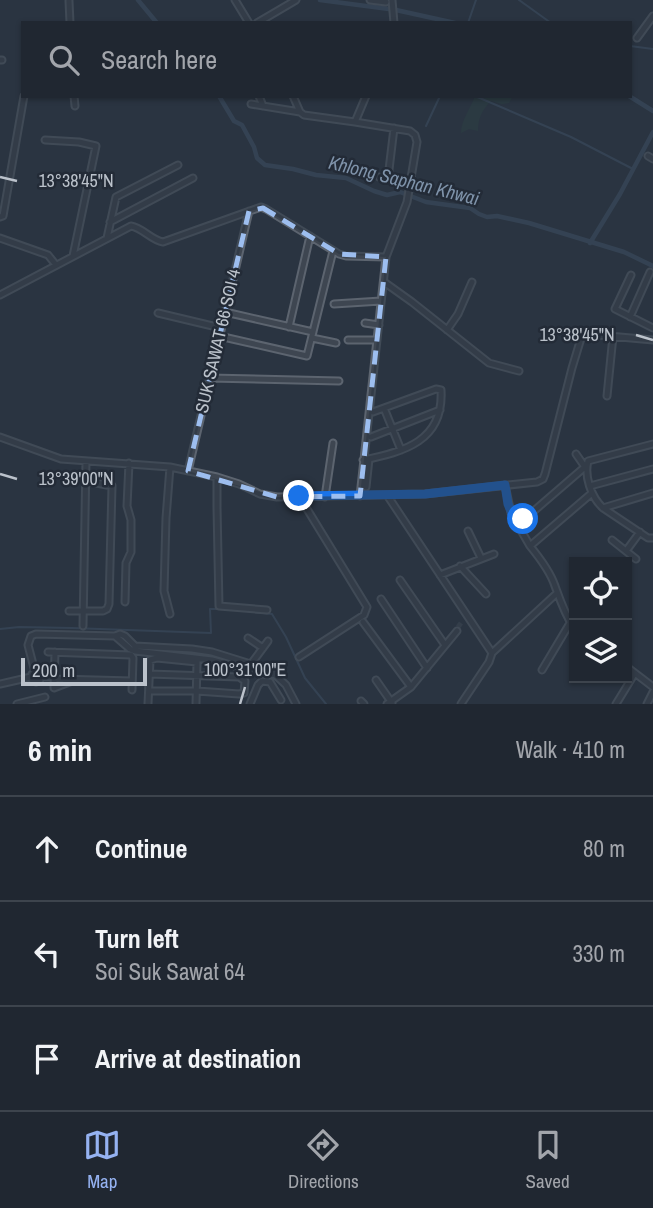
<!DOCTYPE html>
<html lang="en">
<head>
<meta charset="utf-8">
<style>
	body { margin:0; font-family:"Archivo Narrow",sans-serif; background:#2d333d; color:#f1f3f6 }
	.controls { position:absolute; right:21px; bottom:21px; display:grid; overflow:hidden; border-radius:0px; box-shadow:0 2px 5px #0004 }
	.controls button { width:63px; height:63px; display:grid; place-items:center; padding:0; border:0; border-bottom:2px solid #3d444d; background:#202731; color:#f1f3f6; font:35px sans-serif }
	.scale { position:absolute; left:21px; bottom:18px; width:126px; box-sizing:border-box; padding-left:7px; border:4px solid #bbc2cb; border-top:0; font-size:19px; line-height:24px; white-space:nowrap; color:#bbc2cb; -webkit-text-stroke:5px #232b37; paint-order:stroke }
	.stop { position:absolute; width:21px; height:21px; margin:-16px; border:5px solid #1a73e8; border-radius:50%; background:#fff }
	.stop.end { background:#1a73e8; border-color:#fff; box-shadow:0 2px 7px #0008 }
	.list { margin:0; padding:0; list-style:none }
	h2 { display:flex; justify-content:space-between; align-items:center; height:91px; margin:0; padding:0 28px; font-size:30px }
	h2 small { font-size:23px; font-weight:400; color:#a2a5ab }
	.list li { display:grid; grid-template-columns:46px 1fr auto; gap:21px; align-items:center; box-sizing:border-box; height:105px; padding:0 28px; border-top:2px solid #3d444d }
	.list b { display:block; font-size:26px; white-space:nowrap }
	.list p { margin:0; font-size:23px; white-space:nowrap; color:#a2a5ab }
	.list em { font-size:23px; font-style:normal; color:#a2a5ab }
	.icon { flex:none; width:38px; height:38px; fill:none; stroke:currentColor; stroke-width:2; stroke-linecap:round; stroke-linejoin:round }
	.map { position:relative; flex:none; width:653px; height:704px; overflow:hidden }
	.search { position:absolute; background:#202731; box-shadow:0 2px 5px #0004; left:21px; right:21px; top:21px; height:77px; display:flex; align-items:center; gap:18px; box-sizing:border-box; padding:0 24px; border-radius:0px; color:#a2a5ab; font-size:26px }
	.sheet { height:406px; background:#202731 }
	nav { display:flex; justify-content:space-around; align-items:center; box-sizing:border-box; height:98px; border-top:2px solid #3d444d; background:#202731; font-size:19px; color:#a2a5ab }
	nav a { display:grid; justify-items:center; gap:4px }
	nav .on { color:#95b2f1 }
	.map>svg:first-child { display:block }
</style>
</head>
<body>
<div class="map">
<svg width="653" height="704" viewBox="0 0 653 704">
	<rect width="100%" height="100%" fill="#2a3441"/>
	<path fill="#2d4243" d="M 475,96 L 513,96 L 509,103 L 502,104 L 491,101 C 482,110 478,118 478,131 L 469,129 L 461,133 C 461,120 471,108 475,96 Z"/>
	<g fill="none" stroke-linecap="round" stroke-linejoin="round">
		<path stroke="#425368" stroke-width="2" d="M 519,0 L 551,23
			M 468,23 L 476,0
			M 630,46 L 653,49
			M 475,96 L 571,137 L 633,169
			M 426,126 L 440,96
			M 238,610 L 272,614 L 286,637 L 305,678 L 326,704
			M 0,629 L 19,627 L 72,628 L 211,633 L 210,609 L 219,609"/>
		<path stroke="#425368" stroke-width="4.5" d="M 138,0 L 157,23
			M 320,0 L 389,9
			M 396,10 L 455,23
			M 219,96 L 234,121 L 242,125 L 254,147 L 257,158 L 265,165 L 293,169 L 316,175 L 346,178 L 374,191 L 387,195 L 400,192 L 426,202 L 470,208 L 479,214 L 487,217 L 497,216 L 529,223 L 624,252 L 653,266
			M 629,96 L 653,111
			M 590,243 L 620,194 L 653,132"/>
		<path stroke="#404956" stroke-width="5" stroke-dasharray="5 2.5" stroke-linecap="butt" d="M 458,627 L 461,623"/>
		<g stroke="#5c646f" stroke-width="9">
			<path id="minor" d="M 235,0 L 249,23
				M 370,0 L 386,2
				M 392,0 L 394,23
				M 69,1 L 70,23
				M 257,23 L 296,0
				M 637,38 L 653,16
				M 0,60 L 2,60
				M 74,96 L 75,106
				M 259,96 L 263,106
				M 293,96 L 300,112 L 304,115 L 355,122
				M 251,104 L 300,112
				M 45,140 L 79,142 L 96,146 L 73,256
				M 648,156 L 653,159
				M 379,177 L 388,178 L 394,128
				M 0,217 L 3,216 L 24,96
				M 110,222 L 193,178
				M 0,238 L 48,255 L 56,265
				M 107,238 L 116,197 L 178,165
				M 631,275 L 615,309 L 653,328
				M 384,282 L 412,302 L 489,363 L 519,371
				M 0,295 L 131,226 C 143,228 151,240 163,242 L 261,207 L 266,209 L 339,254 L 346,256 L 386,257
				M 334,304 L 381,301
				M 225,312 L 313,332
				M 158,313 L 221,328
				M 630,317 L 650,272
				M 365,323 L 379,325
				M 289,327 L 310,236
				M 447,330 L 458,314 L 472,282
				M 219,336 L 307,356 L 333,251
				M 312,338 L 336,343
				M 348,340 L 377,340
				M 209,378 L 339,381
				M 607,396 L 613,336
				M 384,408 L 401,450
				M 0,437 L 61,459 L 170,467 L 217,477 L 239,484 L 260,494 L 277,497 L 425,494 L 537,482 L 543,479 L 545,474 L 572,368 L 582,335 L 587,334 L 653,340
				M 371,437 L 440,410
				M 653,444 L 588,461 C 584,476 591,497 603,508 L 648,538 L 653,538
				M 576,454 L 585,467
				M 363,460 C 404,452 444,441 441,390 L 436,389 L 373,412
				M 170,467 L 166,518 L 164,591 L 170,614
				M 188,471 L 249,211
				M 217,477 L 217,507 L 219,606 L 267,610
				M 505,485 L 511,513 L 530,546 L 592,493
				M 590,486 L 653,469
				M 366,487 L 369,459
				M 387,495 L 492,653 L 556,594
				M 299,496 L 367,607 L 364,615 L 299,657
				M 360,496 L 386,257 L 407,202 L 417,142 L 415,135 L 410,131 L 355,122 L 366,96
				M 325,497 L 333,443
				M 603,508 L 653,493
				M 516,523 L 528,516 L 586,466
				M 468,531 L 481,558
				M 612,540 L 636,559
				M 530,546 C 539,557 550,571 555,586 C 560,600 565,615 574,628
				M 626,551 L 640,532
				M 460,566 L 486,594
				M 440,575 L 494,554
				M 400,580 L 445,645
				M 381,599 L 427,668
				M 125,602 L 126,563 L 131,552 L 131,520 L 127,506 L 129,463
				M 69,611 L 103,611 L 107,609 L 109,604 L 112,486 L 86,481
				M 363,622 L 411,687
				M 83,626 L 86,461
				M 115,636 L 130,649 L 135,651 L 212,660 L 268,675 L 275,674
				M 248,638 L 263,648
				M 48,652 L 131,655 L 133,658 L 132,690
				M 55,652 L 54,688 L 75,680
				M 251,664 L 268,641
				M 627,667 L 653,687
				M 542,670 L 570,623
				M 35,672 L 32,674 L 31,677 L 32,680 L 36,682 L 40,680 L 41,675 L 35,672 L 28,645 L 31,636 L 36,634 L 115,636 L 120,634 L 125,636 L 135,646 L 192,649 L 212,652 L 270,670 L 286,685 L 296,704
				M 41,677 L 54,677 L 58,679 L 132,681
				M 376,680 L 392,703
				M 0,684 L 31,677
				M 149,691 L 197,691 L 239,694 L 244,693 L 245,681 L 239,677 L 149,674
				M 361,701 L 364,704
				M 17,704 L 45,697
				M 148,704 L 150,660 L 157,658 L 197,662 L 196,704
				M 250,704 L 258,685 L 262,681 L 270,682 L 281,700
				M 387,704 L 411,687 L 457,631
				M 461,704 L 489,662 L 492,653
				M 616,704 L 635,673
				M 647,704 L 653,692"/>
		</g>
		<use href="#minor" stroke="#3e4651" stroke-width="5"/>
	</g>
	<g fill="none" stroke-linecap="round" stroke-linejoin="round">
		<path stroke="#1a73e8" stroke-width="9" d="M 299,496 L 425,494 L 505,485 L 508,504 L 516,523 L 523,519"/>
	</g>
	<path d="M0 0H653V704H0ZM 263,208 L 339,254 L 386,257 L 360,496 L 277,497 L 188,471 L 249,211 Z" fill="#2a3441" fill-opacity=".55" fill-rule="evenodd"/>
	<path fill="none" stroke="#9dbeef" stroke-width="5" stroke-dasharray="14 9" stroke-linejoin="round" d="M 263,208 L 339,254 L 386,257 L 360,496 L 277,497 L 188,471 L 249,211 Z"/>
	<path fill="none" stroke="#bbc2cb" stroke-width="2.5" d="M 0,177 L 17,181M 636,335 L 653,340M 0,474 L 17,479M 240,704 L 245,687"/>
	<g text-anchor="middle" stroke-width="5" stroke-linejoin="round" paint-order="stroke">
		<g font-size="18" fill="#bbc2cb" stroke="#232b37">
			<text transform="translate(218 341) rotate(-77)" y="6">SUK SAWAT 66 SOI 4</text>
		</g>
		<g font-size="19" font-style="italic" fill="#7f93aa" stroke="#232b37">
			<text transform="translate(404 180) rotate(14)" y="7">Khlong Saphan Khwai</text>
		</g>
	</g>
	<g font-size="18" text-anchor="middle" fill="#bbc2cb" stroke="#232b37" stroke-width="5" stroke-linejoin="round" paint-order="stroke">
		<text x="76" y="187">13°38'45"N</text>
		<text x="577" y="341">13°38'45"N</text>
		<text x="76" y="485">13°39'00"N</text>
		<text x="245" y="676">100°31'00"E</text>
	</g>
</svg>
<div class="controls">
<button><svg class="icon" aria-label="locate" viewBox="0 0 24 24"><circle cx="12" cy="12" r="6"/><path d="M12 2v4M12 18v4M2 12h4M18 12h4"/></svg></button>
<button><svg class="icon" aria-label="layers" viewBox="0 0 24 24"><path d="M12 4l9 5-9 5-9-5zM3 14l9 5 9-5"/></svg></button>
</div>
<div class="scale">200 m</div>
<div class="stop" style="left:523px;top:519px"></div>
<div class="stop end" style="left:299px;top:496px"></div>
<div class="search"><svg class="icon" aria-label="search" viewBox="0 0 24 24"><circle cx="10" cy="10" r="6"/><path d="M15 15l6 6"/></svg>Search here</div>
</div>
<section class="sheet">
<h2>6 min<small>Walk · 410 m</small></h2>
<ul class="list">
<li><svg class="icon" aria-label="ahead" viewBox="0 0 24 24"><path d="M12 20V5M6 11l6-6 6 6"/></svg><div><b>Continue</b></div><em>80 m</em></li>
<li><svg class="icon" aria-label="left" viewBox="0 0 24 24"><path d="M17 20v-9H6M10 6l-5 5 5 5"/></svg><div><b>Turn left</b><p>Soi Suk Sawat 64</p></div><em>330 m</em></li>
<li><svg class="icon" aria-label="arrive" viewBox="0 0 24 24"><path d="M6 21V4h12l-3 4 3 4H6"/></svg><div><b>Arrive at destination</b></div></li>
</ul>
</section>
<nav>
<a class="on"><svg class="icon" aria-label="map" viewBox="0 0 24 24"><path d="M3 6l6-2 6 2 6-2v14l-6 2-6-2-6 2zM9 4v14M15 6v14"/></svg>Map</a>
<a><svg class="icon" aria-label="directions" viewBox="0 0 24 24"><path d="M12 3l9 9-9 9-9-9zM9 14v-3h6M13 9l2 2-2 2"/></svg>Directions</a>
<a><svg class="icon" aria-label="saved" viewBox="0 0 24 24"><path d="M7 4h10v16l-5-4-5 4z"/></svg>Saved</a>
</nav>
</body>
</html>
